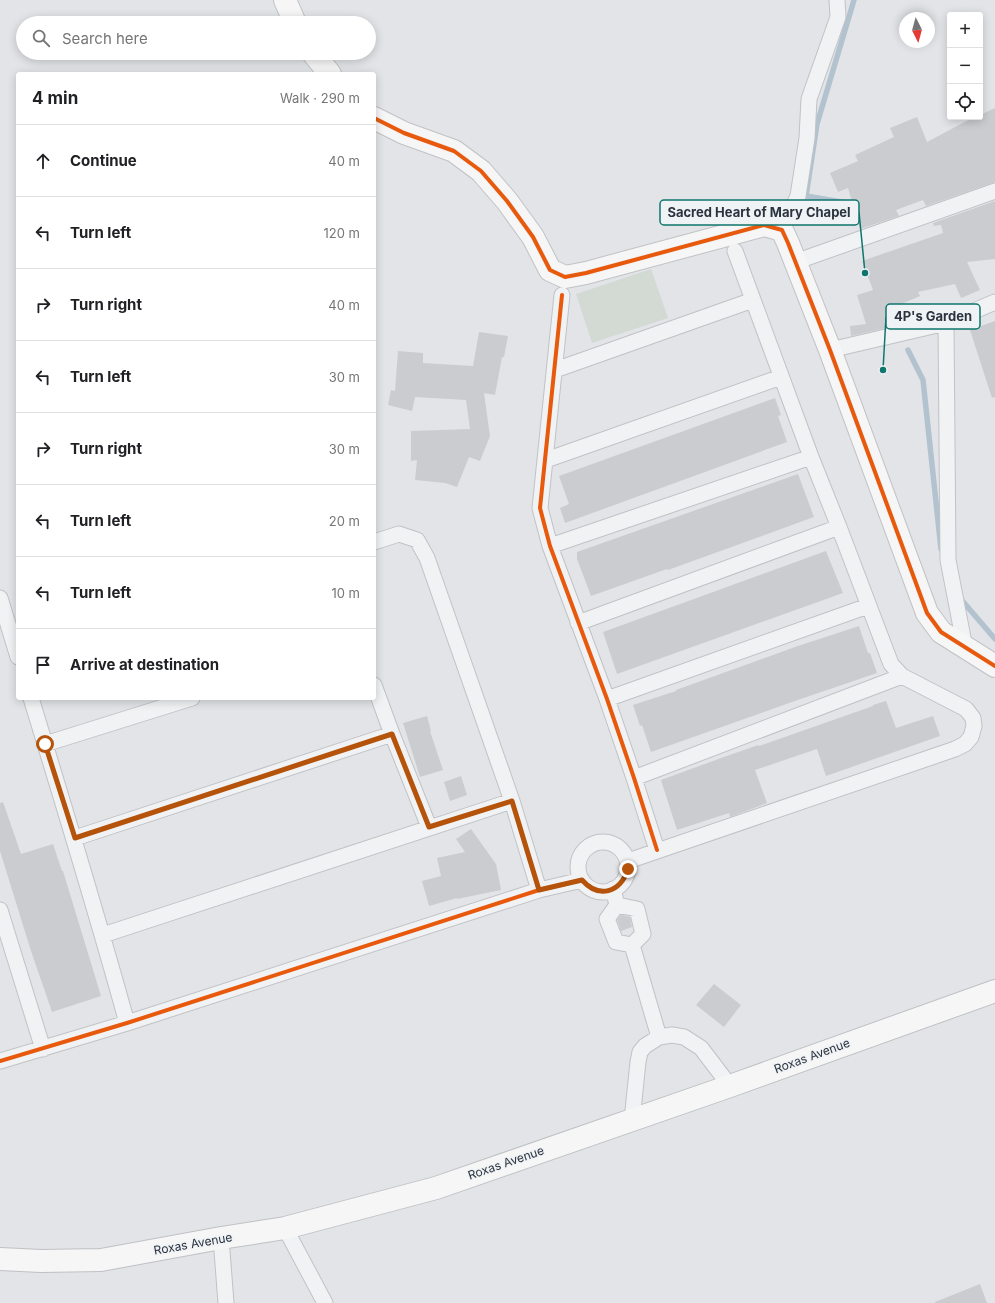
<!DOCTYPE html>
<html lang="en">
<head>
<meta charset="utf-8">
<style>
	body { margin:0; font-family:Inter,sans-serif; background:#f6f6f6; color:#202124 }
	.controls { position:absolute; right:12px; top:12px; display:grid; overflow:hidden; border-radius:4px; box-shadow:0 2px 10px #0003 }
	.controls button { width:36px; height:36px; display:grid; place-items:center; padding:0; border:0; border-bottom:1px solid #e0e0e0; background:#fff; color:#202124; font:20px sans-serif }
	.compass { position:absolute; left:899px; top:12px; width:36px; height:36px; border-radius:50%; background:#fff; box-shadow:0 2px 10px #0003; rotate:174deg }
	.stop { position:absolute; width:12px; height:12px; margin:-9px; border:3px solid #b45309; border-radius:50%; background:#fff }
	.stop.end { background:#b45309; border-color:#fff; box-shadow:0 1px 4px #0008 }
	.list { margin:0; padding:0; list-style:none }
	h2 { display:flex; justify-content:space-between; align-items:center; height:52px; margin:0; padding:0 16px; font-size:17px }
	h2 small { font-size:13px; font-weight:400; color:#757577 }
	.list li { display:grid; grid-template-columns:26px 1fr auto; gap:12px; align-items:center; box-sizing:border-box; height:72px; padding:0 16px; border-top:1px solid #e0e0e0 }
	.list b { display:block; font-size:15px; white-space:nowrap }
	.list em { font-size:13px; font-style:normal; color:#757577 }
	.icon { flex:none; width:22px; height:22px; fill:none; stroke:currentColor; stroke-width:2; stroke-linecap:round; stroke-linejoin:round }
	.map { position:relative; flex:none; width:995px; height:1303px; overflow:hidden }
	.search { position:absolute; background:#fff; box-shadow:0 2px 10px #0003; left:16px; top:16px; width:360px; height:44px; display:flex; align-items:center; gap:10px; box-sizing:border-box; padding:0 14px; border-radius:22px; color:#757577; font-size:15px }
	.panel { position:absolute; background:#fff; box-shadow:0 2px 10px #0003; left:16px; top:72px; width:360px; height:628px; border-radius:4px }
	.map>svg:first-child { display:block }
</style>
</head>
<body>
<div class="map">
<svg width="995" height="1303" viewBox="0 0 995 1303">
	<rect width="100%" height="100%" fill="#e2e4e7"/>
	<path fill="#d3dad3" d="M 651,269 L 668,318 L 592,343 L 576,294 Z"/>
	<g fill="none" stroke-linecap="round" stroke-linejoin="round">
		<path stroke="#b3c2cf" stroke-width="5.5" d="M 854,0 L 817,124 L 806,196 L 859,205
			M 893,300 L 899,328
			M 908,350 L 923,380 L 941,549
			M 959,597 L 995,639"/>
	</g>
	<path fill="#cbcccf" d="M 995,108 L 995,182 L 926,206 L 923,200 L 896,210 L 899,216 L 860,229 L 848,188 L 838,192 L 830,173 L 858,161 L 855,155 L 894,137 L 890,128 L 917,117 L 927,142 L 974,117 L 980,117 L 980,115 Z
		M 995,201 L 995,259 L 967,262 L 980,290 L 961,298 L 955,284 L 918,292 L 920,296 L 892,308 L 893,312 L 889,313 L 892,322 L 902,321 L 903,324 L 851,336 L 850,326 L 866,324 L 857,295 L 873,290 L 862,261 L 943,233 L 941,225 L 934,226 L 933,223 Z
		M 995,321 L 995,397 L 992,398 L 970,330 Z
		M 479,332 L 508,336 L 504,357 L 502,357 L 495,395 L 484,393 L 490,436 L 480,461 L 469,457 L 457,487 L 445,483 L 415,480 L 417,460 L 411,461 L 411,431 L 470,429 L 466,400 L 415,397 L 412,411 L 388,405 L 391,390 L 395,391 L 398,351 L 423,353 L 423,363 L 473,366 Z
		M 775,398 L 781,415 L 778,416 L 787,442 L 565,523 L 560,508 L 569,504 L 559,476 Z
		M 798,474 L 814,517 L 668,570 L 667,569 L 591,596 L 577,559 L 577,552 Z
		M 826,551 L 843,593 L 617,674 L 603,632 Z
		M 859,626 L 868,653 L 870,653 L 877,673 L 792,702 L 651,752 L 642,725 L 640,726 L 633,705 L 676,691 L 676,690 L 795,647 Z
		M 886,701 L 896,728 L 933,716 L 940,736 L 826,776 L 817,749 L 755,770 L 767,803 L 730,817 L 729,813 L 677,830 L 661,780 L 724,757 L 758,745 L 759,746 L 873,706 L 873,705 Z
		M 427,716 L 431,731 L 430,731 L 443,770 L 420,777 L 403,723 Z
		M 461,776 L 467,795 L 450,801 L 444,782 Z
		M 3,802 L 21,854 L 53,844 L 62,871 L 63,871 L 101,996 L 52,1012 L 31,951 L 0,851 L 0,803 Z
		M 471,829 L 496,864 L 501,890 L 457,899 L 457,898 L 429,906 L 422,881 L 441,876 L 437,858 L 465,852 L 456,839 Z
		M 622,915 L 630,917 L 632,927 L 621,931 L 617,920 L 620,916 Z
		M 714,984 L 741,1005 L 724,1027 L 696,1005 Z
		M 980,1284 L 987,1303 L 935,1303 L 935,1302 Z"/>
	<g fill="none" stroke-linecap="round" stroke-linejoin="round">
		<g stroke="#c1c2c5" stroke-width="17">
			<path id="street" d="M 782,230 L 798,196 L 807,138 L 809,99 L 838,17 L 837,0
				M 795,262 L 995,191
				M 562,295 L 540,508 L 550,546 L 607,699 L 634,778 L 657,850
				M 946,323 L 948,560 L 965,648
				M 830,350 L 946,323 L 995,302
				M 555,370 L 753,300
				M 546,460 L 781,377
				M 374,542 L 399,534 L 417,540 L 427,558 L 512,801 L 539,890
				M 550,546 L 811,457
				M 0,598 L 18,657
				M 578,623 L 839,527
				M 374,685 L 392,734 L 429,827
				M 31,698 C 64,806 97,914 127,1023
				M 607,699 L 868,606
				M 45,744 L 192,698
				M 634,778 L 902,676
				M 75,838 L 392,734
				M578 867a25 25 0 1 1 50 0a25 25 0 1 1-50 0Z
				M 628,861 L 955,749 L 965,744 L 971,737 L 974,726 L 973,718 L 966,709 L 902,676 L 891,664 L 839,527 L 811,457 L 735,251
				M 613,889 L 617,905 L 607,919 L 616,942 L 632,945
				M 617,905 L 637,909 L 643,934 L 632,945
				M 0,910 L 43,1049
				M 103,935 L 512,801
				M 632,945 L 659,1037
				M 0,1061 L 127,1023 L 539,890 L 582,880
				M 632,1120 L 638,1062 L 640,1052 L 645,1046 L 659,1037 L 672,1035 L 684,1037 L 701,1048 L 730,1086
				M 285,1228 L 325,1303
				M 221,1238 L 226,1303"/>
		</g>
		<g stroke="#c1c2c5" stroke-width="24">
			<path id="secondary" d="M 285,0 L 295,23
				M 313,53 L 330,74
				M 374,118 L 404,133 L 454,151 L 481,171 L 507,201 L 533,237 L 550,270 L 565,277 L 586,273 L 764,225 L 782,230 L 788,243 L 830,350 L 927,613 L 941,632 L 995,666"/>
		</g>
		<g stroke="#bfc1c4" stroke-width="24">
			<path id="primary" d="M 0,1259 L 41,1261 L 101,1260 L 221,1238 L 285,1228 L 436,1188 L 730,1086 L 995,991"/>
		</g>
		<use href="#street" stroke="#f1f2f4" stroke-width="15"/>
		<use href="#secondary" stroke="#f6f6f6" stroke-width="22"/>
		<use href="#primary" stroke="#f6f6f6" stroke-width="22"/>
		<g stroke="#f0f3f6" stroke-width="6">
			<path id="cycleway" d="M 374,118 L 404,133 L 454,151 L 481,171 L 507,201 L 533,237 L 550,270 L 565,277 L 586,273 L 764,225 L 782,230 L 788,243 L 830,350 L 927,613 L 941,632 L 995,666
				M 562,295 L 540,508 L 550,546 L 607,699 L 634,778 L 657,850
				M 0,1061 L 127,1023 L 539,890 L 582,880"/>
		</g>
		<use href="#cycleway" stroke="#e8590c" stroke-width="4"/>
	</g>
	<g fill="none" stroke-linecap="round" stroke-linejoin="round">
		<path stroke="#b45309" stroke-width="5" d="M 45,744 L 75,838 L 392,734 L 429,827 L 512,801 L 539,890 L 582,880 C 599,899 620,893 628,869"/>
	</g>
	<g text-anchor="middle" stroke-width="3" stroke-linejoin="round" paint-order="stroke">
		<g font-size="12" fill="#2b333e" stroke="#f0f3f6">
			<text transform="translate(812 1056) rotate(-20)" y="4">Roxas Avenue</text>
			<text transform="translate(506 1163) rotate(-19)" y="4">Roxas Avenue</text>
			<text transform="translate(193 1244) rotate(-10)" y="4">Roxas Avenue</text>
		</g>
	</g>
	<path fill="none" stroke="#0f766e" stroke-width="1.5" d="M865 273L859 212M883 370L886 317"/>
	<g fill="#0f766e" stroke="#f0f3f6" stroke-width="1.5">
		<circle cx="865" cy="273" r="4"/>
		<circle cx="883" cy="370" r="4"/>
	</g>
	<g fill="#f0f3f6" stroke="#0f766e" stroke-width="1.5">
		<rect x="660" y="200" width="199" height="25" rx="4"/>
		<rect x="886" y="304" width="94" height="25" rx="4"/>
	</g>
	<g font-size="13" text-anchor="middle" font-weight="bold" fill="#2b333e">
		<text x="759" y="217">Sacred Heart of Mary Chapel</text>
		<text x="933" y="321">4P's Garden</text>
	</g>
</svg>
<div class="controls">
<button>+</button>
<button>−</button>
<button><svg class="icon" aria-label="locate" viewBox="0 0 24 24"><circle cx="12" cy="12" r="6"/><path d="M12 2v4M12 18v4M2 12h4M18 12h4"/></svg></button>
</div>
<svg class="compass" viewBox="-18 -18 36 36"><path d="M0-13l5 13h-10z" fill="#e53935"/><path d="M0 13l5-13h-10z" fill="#757577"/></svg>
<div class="stop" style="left:45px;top:744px"></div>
<div class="stop end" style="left:628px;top:869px"></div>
<div class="search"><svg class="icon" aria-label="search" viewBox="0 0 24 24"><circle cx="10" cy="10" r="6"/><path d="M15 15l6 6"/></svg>Search here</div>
<section class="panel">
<h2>4 min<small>Walk · 290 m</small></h2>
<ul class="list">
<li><svg class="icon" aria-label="ahead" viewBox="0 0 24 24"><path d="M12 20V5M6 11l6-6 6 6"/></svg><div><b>Continue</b></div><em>40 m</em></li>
<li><svg class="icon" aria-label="left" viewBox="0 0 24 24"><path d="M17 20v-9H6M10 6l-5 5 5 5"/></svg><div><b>Turn left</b></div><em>120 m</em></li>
<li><svg class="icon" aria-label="right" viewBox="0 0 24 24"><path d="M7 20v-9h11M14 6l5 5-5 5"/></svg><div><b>Turn right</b></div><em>40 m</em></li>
<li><svg class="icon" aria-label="left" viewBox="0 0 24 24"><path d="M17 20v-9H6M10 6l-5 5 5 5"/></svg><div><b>Turn left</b></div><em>30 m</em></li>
<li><svg class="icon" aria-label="right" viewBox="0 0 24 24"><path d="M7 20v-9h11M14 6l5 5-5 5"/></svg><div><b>Turn right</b></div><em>30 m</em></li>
<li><svg class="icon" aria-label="left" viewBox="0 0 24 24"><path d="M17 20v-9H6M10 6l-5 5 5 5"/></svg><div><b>Turn left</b></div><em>20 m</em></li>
<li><svg class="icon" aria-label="left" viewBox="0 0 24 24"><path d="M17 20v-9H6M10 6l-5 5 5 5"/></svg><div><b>Turn left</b></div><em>10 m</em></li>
<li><svg class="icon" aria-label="arrive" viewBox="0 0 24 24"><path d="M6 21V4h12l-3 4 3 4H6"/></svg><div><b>Arrive at destination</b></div></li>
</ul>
</section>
</div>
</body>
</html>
